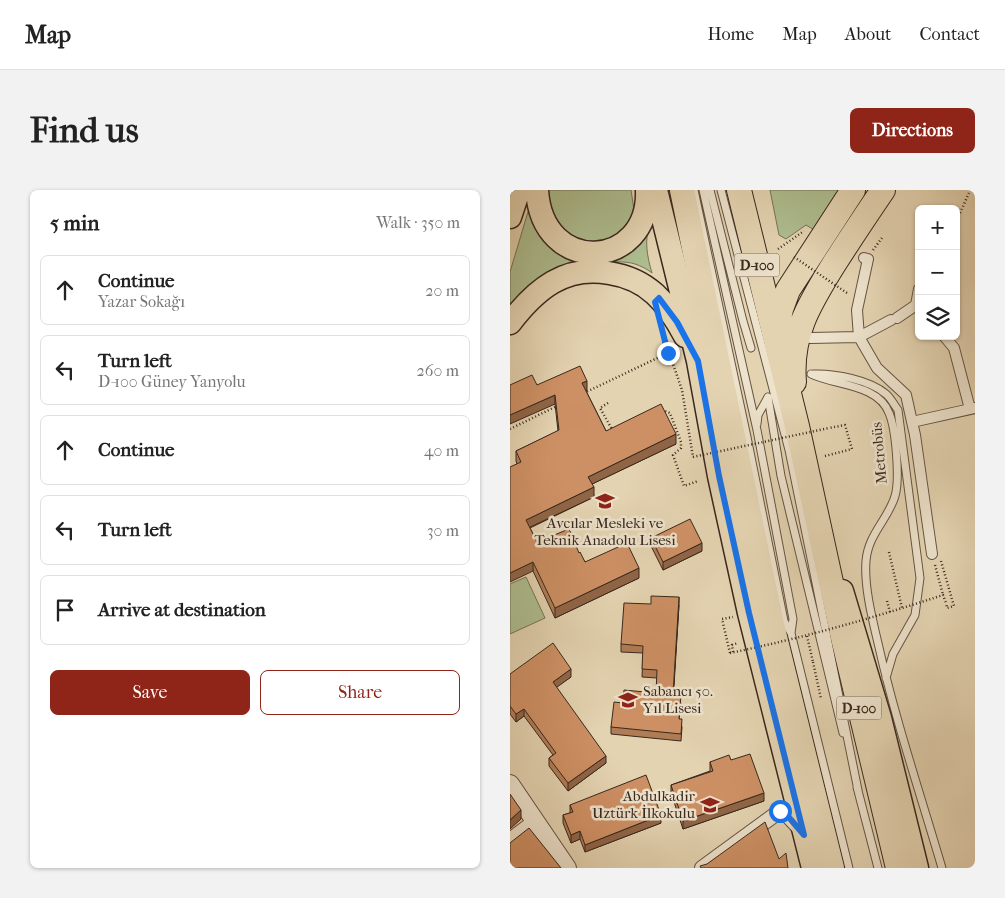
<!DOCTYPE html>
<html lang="en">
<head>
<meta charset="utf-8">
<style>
	body { margin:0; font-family:"IM FELL French Canon",serif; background:#f2f2f2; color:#222 }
	.controls { position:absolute; right:15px; top:15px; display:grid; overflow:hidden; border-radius:8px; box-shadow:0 1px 4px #0004 }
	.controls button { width:45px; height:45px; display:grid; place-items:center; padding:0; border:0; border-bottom:1px solid #e0e0e0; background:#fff; color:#222; font:25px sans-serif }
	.stop { position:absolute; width:15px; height:15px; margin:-11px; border:4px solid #1a73e8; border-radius:50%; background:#fff }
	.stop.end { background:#1a73e8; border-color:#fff; box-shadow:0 1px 5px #0008 }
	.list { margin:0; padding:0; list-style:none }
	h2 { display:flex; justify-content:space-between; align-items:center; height:65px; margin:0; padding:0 20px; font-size:21px }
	h2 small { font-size:16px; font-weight:400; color:#767676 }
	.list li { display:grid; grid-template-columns:32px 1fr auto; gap:15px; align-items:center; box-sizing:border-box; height:70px; margin:0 10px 10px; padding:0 10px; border:1px solid #e0e0e0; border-radius:8px }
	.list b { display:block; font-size:19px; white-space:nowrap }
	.list p { margin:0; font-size:16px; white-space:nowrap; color:#767676 }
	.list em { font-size:16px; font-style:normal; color:#767676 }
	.actions { display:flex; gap:10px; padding:15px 20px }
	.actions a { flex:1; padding:11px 0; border:1px solid #8f2418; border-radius:8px; text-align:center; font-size:18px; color:#8f2418 }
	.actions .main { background:#8f2418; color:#fff }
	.icon { flex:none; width:28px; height:28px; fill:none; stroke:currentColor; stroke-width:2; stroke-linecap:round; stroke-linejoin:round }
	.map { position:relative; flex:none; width:465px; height:678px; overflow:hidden; border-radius:8px }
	header { display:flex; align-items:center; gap:30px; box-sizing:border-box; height:70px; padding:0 25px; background:#fff; border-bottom:1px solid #e0e0e0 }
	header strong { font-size:24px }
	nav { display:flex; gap:28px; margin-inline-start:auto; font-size:18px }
	.intro { display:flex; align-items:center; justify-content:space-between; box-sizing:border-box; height:120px; padding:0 30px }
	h1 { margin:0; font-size:35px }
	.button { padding:12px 22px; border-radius:8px; background:#8f2418; color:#fff; font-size:18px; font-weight:700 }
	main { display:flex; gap:30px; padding:0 30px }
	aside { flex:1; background:#fff; border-radius:8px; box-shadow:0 1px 4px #0004 }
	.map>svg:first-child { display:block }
</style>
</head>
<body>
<header>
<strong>Map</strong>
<nav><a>Home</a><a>Map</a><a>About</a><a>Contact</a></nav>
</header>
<div class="intro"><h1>Find us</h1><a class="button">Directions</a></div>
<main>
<aside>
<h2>5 min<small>Walk · 350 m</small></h2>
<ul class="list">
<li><svg class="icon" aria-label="ahead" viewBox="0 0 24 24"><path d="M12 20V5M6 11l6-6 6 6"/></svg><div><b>Continue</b><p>Yazar Sokağı</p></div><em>20 m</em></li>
<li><svg class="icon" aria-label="left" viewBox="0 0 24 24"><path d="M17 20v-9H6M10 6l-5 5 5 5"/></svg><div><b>Turn left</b><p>D-100 Güney Yanyolu</p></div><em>260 m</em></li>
<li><svg class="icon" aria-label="ahead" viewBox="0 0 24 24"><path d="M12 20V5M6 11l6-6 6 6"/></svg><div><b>Continue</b></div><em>40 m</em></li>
<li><svg class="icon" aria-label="left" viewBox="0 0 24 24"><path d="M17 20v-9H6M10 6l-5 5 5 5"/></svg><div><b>Turn left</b></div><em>30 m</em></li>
<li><svg class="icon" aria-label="arrive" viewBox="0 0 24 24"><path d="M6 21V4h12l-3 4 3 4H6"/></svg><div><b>Arrive at destination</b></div></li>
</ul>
<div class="actions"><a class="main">Save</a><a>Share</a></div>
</aside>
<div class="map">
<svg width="465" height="678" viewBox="0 0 465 678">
	<rect width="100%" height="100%" fill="#e4d3b1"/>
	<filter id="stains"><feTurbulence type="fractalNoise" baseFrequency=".004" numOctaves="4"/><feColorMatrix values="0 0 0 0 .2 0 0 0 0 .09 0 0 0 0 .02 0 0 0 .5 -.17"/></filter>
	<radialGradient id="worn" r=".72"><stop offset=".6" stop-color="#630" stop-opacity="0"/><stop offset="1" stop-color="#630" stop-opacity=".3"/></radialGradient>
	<path fill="#aebe90" stroke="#747357" d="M 36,0 L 121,0 L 124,20 L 119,37 L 87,56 L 49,42 Z
		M 260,0 L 334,0 L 306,41 L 296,35 L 276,49 L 269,45 Z
		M 20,15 L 63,68 L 140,34 C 134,50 137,66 142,83 C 137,79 131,76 125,74 C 110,69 58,72 44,79 C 27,88 14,102 0,116 L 0,82 Z
		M 16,387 L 35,428 L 0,444 L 0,394 Z"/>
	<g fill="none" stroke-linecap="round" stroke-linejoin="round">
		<g stroke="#645343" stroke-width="9">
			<path id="service" d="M 184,0 L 237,247 L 274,431 L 281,443 L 339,678
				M 193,0 L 247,240 L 283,429 L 281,443
				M 200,0 L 233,131 L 241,158
				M 211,0 L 279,260 L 348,600
				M 301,184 C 326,196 368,194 379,223 C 386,239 390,290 385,306 C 379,328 358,344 356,371 C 354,396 362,428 368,453 C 385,529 410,603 432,678
				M 303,184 C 324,183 360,190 376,204 C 381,208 384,215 388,220 L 410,388 L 405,425 L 383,464 L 376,488
				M 258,207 L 271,286 L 333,543
				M 247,234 L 248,225 L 258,207
				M 347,597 L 368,678"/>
		</g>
		<g stroke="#645343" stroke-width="12">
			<path id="pedestrian" d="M 354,68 L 358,69 L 347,120 L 349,147 L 367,178 L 396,205 L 405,245 L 422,364
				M 409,99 L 406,115 L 409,119
				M 387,128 L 406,115
				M 434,146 L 444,158 L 460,219
				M 300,148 L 349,147 L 381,130
				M 402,232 L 465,218"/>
		</g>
		<g stroke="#645343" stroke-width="16">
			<path id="minor" d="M 0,650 L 25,631
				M 192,678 L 270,621 L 276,624 L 290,639"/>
		</g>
		<g stroke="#645343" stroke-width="20">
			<path id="tertiary" d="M 0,594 L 57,678"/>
		</g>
		<g stroke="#39281e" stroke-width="25">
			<path id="primary" d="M 27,0 C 32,87 140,80 137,0
				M 146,0 L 188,171 L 209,286 L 239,423 L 303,678
				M 0,27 L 9,0
				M 0,133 C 26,99 55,75 99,83 C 138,89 157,112 175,146
				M 332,401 L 370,528 L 407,678"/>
		</g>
		<g stroke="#39281e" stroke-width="26">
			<path id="trunk" d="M 172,0 L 262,435 L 322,678
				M 229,0 L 287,236 L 334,452 L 388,678
				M 266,144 L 271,119 L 278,100 L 343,0
				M 284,192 C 280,144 300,113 324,74 C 340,49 356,25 373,0"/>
		</g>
		<path stroke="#39281e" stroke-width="2.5" stroke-dasharray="1 2.5" stroke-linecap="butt" d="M 450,23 L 459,3
			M 268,59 L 294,41
			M 363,60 L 372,48
			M 153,145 L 172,200 L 183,267
			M 74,203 L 158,163
			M 98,213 L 90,218 L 103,241
			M 152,220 L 160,223 L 171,252 L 171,258 L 163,265 L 174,296 L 188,291
			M 0,239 L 47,216
			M 315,266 L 342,259 L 335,235 L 319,238
			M 379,362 L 392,418
			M 431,371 L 444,416 L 437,418 L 436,413
			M 425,375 L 433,405
			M 377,411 L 380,422
			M 297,446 L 303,472 L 304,472
			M 223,462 L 222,455 L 228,453
			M 220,463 L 212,429 L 223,427
			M 303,472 L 311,509"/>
		<use href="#service" stroke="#ede2cc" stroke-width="7"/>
		<use href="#pedestrian" stroke="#ede2cc" stroke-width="10"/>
		<use href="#minor" stroke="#ede2cc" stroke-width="14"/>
		<use href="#tertiary" stroke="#ede2cc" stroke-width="18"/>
		<use href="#primary" stroke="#e4d3b1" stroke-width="22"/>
		<use href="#trunk" stroke="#e4d3b1" stroke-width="24"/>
		<path stroke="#39281e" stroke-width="2.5" stroke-dasharray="1 2.5" stroke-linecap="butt" d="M 284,67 L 337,103
			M 183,267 L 319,238
			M 220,463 C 293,448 363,428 433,405 L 436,413"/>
	</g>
	<path fill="#b07c56" stroke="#39281e" d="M 27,195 L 77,200 L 76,201 L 96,241 L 166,254 L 82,294 L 84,307 L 20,338 L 27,352 L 69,363 L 75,372 L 129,388 L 45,428 L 23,381 L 7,274 L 6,271 L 6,261 L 48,241 L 45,214 Z
		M 141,348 L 192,361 L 153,380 L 141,356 Z
		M 141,414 L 169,415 L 163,505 L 171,513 L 169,529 L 172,537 L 171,551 L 101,544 L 101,537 L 113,513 L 146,503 L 147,488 L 132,487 L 133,463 L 111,462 L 111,454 Z
		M 0,484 L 61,487 L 46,497 L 96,573 L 58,601 L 39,576 L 39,568 L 43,565 L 14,526 L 6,532 L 0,524 Z
		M 221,570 L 254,611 L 173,639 L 161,603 L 161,595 L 200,581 L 200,572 Z
		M 60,615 L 151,633 L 75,662 L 70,649 L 61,653 L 53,633 L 53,625 L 60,623 Z"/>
	<path fill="#906546" stroke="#39281e" d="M 77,191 L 77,200 L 72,202 L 72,193 Z
		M 45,205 L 45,214 L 0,234 L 0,225 Z
		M 166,244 L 166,254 L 78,296 L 78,287 Z
		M 84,297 L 84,307 L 16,339 L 16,330 Z
		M 192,353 L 192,361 L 153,380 L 153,372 Z
		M 23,372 L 23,381 L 0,392 L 0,383 Z
		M 129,378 L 129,388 L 45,428 L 45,418 Z
		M 169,407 L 169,415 L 163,512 L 163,504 Z
		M 61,479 L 61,487 L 43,500 L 43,492 Z
		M 14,519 L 14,526 L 6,532 L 6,524 Z
		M 96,566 L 96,573 L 58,601 L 58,593 Z
		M 254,603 L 254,611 L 173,639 L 173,631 Z
		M 11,620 L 11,629 L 0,639 L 0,630 Z
		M 151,625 L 151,633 L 75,662 L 75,655 Z
		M 70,641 L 70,649 L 61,653 L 61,645 Z"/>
	<path fill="#cd9064" stroke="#39281e" d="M 70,176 L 77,191 L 72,193 L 96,241 L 151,214 L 166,244 L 78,287 L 84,297 L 16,330 L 27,352 L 59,339 L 69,363 L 70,362 L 75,372 L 117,353 L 129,378 L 45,418 L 23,372 L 0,383 L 0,277 L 11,272 L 6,261 L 49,240 L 45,205 L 0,225 L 0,195 L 22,185 L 27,195 Z
		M 180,329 L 192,353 L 153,372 L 141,348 Z
		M 141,406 L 169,407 L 163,504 L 171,505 L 169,529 L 172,529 L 171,544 L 101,537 L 104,512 L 113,513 L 114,500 L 146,503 L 147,480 L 132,479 L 133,456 L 111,454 L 114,413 L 141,414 Z
		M 43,453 L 61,479 L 43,492 L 96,566 L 58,593 L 39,568 L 46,563 L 14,519 L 6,524 L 0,516 L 0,484 Z
		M 240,564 L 254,603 L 173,631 L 161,595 L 203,581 L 200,572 L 219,565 L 221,570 Z
		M 136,585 L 151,625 L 75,655 L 70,641 L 61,645 L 53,625 L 63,622 L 60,615 Z
		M 0,604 L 11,620 L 0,630 Z
		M 255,632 L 269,669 L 276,663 L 278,678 L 191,678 L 190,676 L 197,674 Z
		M 19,638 L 51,678 L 0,678 L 0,653 Z"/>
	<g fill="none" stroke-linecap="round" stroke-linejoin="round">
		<path stroke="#1a73e8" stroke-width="6" d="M 158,163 L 145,112 L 149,108 L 167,132 L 188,171 L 209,286 L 239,423 L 294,645 L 276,624 L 270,621"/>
	</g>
	<defs>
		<g id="school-bare" transform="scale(1.5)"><path d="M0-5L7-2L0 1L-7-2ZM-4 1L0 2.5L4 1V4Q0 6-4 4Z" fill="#8f2418" stroke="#ede2cc" stroke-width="2.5" paint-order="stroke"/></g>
	</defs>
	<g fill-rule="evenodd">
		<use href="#school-bare" x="95" y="311"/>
		<use href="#school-bare" x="118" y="510"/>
		<use href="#school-bare" x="200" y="615"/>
	</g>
	<g text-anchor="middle" stroke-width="5" stroke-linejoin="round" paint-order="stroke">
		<g fill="#ede2cc" stroke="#6f6052" stroke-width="1">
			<rect x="224.5" y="63.5" width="45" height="23" rx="4"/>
			<rect x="326.5" y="506.5" width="45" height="23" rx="4"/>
		</g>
		<g font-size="14" font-weight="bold" fill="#39281e">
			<text x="247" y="80">D-100</text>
			<text x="349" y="523">D-100</text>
		</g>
		<g font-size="15" fill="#39281e" stroke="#ede2cc">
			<text transform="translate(369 263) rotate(-95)" y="5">Metrobüs</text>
		</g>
		<g font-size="15" fill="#39281e" stroke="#ede2cc">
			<text x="95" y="338">Avcılar Mesleki ve<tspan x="95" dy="17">Teknik Anadolu Lisesi</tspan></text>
			<text x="133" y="506" text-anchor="start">Sabancı 50.<tspan x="133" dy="17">Yıl Lisesi</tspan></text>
			<text x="185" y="611" text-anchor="end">Abdulkadir<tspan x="185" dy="17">Uztürk İlkokulu</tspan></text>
		</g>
	</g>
	<rect width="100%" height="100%" filter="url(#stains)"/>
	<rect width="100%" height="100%" fill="url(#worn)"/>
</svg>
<div class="controls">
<button>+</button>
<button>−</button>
<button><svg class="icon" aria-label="layers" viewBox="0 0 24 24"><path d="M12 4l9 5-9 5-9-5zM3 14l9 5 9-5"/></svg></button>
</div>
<div class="stop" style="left:270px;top:621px"></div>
<div class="stop end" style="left:158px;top:163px"></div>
</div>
</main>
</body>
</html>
